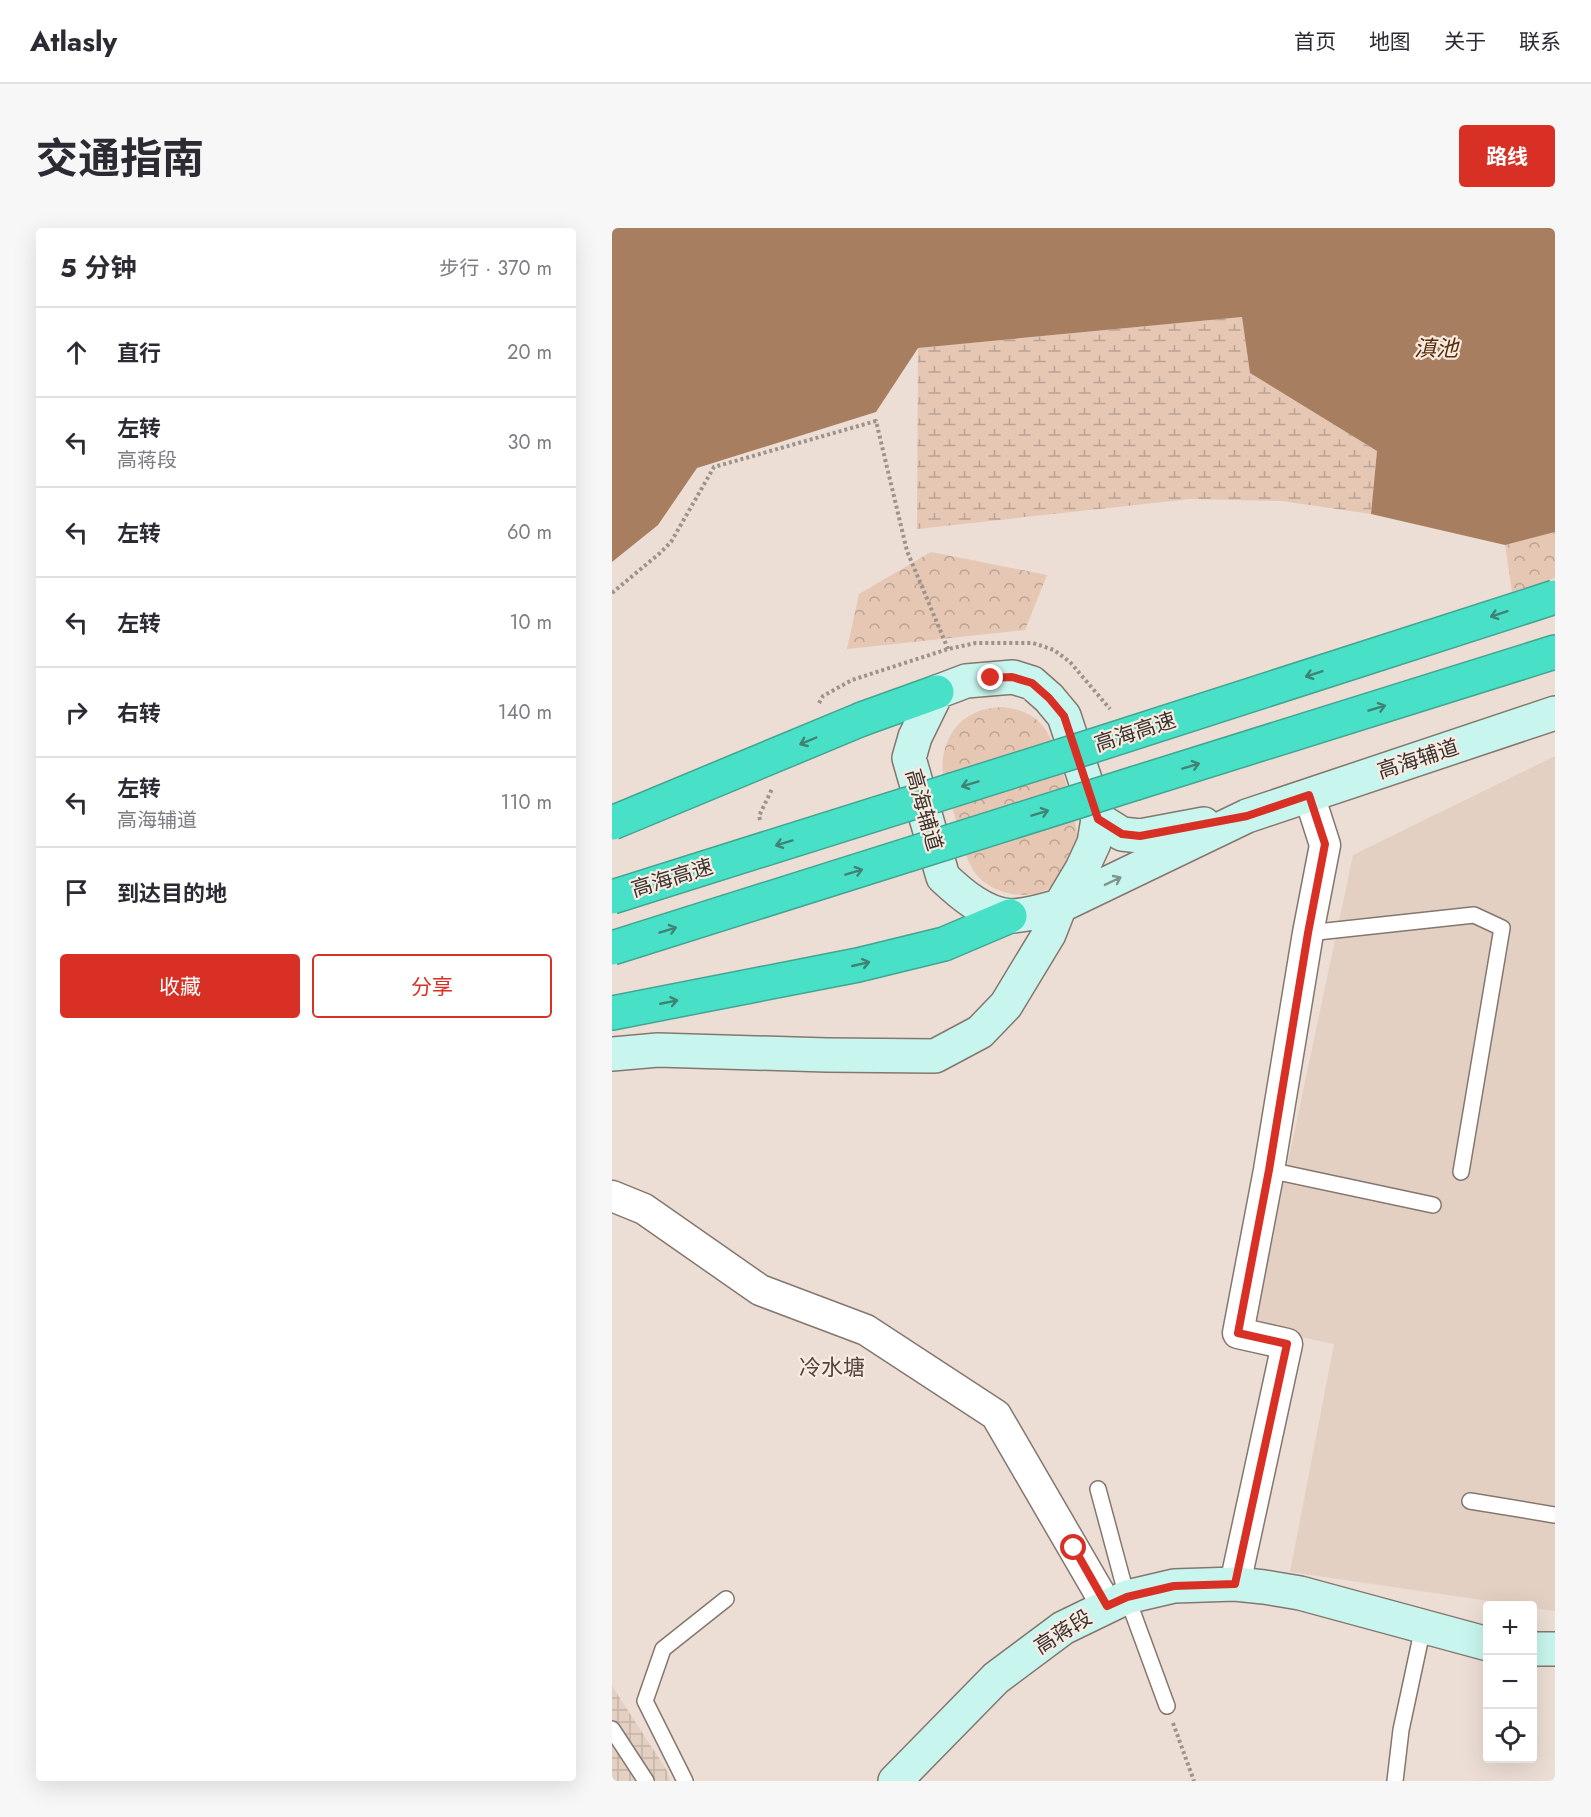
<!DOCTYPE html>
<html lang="zh">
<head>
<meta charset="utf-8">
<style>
	body { margin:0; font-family:Jost,"Noto Sans SC",sans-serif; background:#f7f7f7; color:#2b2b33 }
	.controls { position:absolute; right:18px; bottom:18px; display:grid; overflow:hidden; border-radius:6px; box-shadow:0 6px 24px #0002 }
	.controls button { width:54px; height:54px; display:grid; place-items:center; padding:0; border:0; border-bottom:2px solid #e1e1e2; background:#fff; color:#2b2b33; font:30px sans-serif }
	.stop { position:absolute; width:18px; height:18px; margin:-14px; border:4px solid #d93025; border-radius:50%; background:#fff }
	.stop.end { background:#d93025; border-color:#fff; box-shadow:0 2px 6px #0008 }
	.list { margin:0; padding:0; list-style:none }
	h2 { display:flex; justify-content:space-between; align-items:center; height:78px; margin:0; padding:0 24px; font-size:26px }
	h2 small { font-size:20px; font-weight:400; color:#7c7c81 }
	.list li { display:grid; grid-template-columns:39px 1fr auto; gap:18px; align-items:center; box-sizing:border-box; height:90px; padding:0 24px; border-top:2px solid #e1e1e2 }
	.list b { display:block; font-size:22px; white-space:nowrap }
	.list p { margin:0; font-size:20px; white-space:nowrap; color:#7c7c81 }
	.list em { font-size:20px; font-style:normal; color:#7c7c81 }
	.actions { display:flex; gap:12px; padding:18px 24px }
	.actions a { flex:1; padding:14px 0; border:2px solid #d93025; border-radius:6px; text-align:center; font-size:21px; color:#d93025 }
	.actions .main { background:#d93025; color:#fff }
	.icon { flex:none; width:33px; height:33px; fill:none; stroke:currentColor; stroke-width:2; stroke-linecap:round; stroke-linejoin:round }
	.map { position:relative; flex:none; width:943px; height:1553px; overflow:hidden; border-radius:6px }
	header { display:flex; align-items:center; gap:36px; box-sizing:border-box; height:84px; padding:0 30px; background:#fff; border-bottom:2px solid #e1e1e2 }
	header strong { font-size:28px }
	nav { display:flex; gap:33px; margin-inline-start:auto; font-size:21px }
	.intro { display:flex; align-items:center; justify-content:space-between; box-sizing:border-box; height:144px; padding:0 36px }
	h1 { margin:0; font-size:42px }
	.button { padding:15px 27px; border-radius:6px; background:#d93025; color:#fff; font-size:21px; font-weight:700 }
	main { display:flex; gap:36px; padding:0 36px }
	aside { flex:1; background:#fff; border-radius:6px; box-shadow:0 6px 24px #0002 }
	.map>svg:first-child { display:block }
</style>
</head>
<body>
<header>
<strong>Atlasly</strong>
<nav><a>首页</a><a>地图</a><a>关于</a><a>联系</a></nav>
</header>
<div class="intro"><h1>交通指南</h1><a class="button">路线</a></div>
<main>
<aside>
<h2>5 分钟<small>步行 · 370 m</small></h2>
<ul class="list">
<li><svg class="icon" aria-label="ahead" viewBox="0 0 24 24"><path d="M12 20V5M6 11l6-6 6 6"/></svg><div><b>直行</b></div><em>20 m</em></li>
<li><svg class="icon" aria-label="left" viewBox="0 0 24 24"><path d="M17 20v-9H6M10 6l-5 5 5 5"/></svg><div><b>左转</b><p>高蒋段</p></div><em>30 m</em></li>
<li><svg class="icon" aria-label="left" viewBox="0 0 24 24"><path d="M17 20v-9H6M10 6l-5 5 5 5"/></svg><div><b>左转</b></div><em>60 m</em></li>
<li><svg class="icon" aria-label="left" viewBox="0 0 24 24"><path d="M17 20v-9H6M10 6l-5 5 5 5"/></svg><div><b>左转</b></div><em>10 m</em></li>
<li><svg class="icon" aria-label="right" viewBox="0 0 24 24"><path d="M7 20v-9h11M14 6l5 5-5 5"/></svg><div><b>右转</b></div><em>140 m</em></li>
<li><svg class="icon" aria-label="left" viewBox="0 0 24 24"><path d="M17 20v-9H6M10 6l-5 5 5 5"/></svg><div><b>左转</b><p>高海辅道</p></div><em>110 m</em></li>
<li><svg class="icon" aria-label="arrive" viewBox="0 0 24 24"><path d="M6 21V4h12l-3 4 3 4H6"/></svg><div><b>到达目的地</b></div></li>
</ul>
<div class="actions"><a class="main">收藏</a><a>分享</a></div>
</aside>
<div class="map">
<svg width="943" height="1553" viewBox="0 0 943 1553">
	<defs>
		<pattern id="industrial-grid" width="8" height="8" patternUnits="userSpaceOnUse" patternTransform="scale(1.5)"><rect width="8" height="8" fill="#e4d0c2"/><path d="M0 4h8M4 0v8" fill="none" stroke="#c4b3a7"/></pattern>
		<pattern id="forest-crowns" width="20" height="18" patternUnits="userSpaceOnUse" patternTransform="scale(1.5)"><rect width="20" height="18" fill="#e5c7b4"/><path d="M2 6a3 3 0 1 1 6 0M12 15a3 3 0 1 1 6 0" fill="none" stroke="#bba293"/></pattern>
		<pattern id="wetland-marsh" width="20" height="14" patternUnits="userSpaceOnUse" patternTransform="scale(1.5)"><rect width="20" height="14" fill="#e5c7b4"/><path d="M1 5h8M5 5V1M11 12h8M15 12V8" fill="none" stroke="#bba293"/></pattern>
	</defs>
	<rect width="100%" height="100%" fill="#ecded4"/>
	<path fill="#e4d0c2" d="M 943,528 L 943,1383 L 921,1380 L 921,1378 L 904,1377 L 678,1344 L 722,1116 L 641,1099 L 741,627 Z"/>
	<path fill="url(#industrial-grid)" d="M 0,1458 L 54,1541 L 59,1553 L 0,1553 Z"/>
	<path fill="url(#forest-crowns)" d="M 943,304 L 943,350 L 900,364 L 893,317 Z
		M 319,324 L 435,347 L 413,402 L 235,421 L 247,366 Z
		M 390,479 C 407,481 423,486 433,501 C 444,515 470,602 465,619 C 464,625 456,643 452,648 C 431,676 383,671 363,645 C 352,629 349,607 343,589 C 339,575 334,560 331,545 C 328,523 339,497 359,487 C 369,481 379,480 390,479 Z"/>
	<path fill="url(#wetland-marsh)" d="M 630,89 L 638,145 L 765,223 L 759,286 L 670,273 L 578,271 L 305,301 L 306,120 Z"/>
	<path fill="#a87e61" d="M 0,0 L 943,0 L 943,304 L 893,317 L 759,286 L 765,223 L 638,145 L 630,89 L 306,120 L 264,184 L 85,240 L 46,297 L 0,334 Z"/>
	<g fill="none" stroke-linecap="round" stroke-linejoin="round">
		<g stroke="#84776f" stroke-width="18">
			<path id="lane" d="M 696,705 L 862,687 L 890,700 L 849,944
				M 657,942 L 821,977
				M 486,1261 L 515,1369 L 555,1478
				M 858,1273 L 943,1287
				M 0,1501 L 34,1553
				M 73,1553 L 33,1473 L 51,1421 L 114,1371
				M 783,1553 L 789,1502 L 811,1399"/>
		</g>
		<g stroke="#84776f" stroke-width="33">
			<path id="street" d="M 0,968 L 32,981 L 148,1062 L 254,1102 L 384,1187 L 495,1378
				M 623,1356 L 675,1116 L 626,1105 L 657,942 L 696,705 L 713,617 L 697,567"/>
		</g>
		<g stroke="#84776f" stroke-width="36">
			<path id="secondary" d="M 401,449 L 420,455 L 437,470 L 452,488 L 486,591 L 482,615 L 470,641 L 448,678 C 432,682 415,688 398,688 C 372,686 349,666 331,649 L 297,530 L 303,509 L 325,464 L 354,453 Z
				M 486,591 L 510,606 L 528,608 L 592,596
				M 0,826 L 46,822 L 215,827 L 323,828 L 368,804 L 394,777 L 437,706 L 448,678 L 635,588 L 943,485
				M 921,1421 L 943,1421
				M 283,1553 L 384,1450 L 451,1400 L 515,1369 L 562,1358 L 623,1356 L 652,1359 L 688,1365 L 876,1416"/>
		</g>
		<g stroke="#43a492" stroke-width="36">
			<path id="highway" d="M 250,491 L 325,464
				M 524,555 L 943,424
				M 0,785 L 246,737 L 332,716 L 398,688"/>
		</g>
		<path stroke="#9d938b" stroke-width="4" stroke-dasharray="3 3" stroke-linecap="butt" d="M 0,365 L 48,325 L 59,314 L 102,239 L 264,193 L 295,323 L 336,421
			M 207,475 L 211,468 L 240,452 L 336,421 L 364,415 L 421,415 L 442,422 L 458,434 L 498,481
			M 148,592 L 147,588 L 160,561
			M 561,1495 L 582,1553"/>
		<use href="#lane" stroke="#fff" stroke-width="15"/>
		<use href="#street" stroke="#fff" stroke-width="30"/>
		<use href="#secondary" stroke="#c8f6ee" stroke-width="33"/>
		<use href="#highway" stroke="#48e1c7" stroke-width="33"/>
		<g stroke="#43a492" stroke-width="36" stroke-linecap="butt">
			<path id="highway-bridge" d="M 0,595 L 250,491
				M 0,669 L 474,520 L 943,369
				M 0,720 L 524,555"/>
		</g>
		<use href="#highway-bridge" stroke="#48e1c7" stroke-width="33"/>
	</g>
	<defs><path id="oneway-shaft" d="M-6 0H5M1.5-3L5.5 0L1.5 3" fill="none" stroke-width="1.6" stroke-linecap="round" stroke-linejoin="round" transform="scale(1.5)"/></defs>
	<g stroke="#408274">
		<use href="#oneway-shaft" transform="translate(887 386) rotate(162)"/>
		<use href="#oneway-shaft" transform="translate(702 446) rotate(162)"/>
		<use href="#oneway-shaft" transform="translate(765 480) rotate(-17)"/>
		<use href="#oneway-shaft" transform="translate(196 513) rotate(157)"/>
		<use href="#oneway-shaft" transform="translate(579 538) rotate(-17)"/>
		<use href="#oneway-shaft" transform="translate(358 556) rotate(163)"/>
		<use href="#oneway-shaft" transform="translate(428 585) rotate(-17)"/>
		<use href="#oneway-shaft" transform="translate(172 615) rotate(163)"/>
		<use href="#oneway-shaft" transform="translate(242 644) rotate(-17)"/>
		<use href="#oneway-shaft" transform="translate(56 702) rotate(-17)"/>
		<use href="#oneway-shaft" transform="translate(249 736) rotate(-13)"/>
		<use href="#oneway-shaft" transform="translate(57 774) rotate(-11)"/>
	</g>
	<use stroke="#80958f" href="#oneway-shaft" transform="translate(501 653) rotate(-26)"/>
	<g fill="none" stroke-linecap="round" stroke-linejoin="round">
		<path stroke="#d93025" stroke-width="8" d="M 379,450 L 400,449 L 420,455 L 437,470 L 452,488 L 486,591 L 510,606 L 528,608 L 635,588 L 697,567 L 713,616 L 696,705 L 657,942 L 626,1105 L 675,1116 L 623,1356 L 562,1358 L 515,1369 L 495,1378 L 462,1320"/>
	</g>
	<g text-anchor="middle" stroke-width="4.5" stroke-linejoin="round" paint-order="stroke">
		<g font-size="21" fill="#393430" stroke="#f9ebe1">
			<text transform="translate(523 504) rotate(-18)" y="7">高海高速</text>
			<text transform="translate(806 531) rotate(-18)" y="7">高海辅道</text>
			<text transform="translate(312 582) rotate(74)" y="7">高海辅道</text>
			<text transform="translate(60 650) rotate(-17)" y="7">高海高速</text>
			<text transform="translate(451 1404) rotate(-32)" y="7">高蒋段</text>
		</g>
		<g font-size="22" font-style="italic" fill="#572c08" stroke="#f9ebe1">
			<text x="824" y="128">滇池</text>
		</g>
		<g font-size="22" fill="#51453d" stroke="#f9ebe1">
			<text x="220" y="1147">冷水塘</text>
		</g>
	</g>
</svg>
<div class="controls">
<button>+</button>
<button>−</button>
<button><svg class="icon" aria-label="locate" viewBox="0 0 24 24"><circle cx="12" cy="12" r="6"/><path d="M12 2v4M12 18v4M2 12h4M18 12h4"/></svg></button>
</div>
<div class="stop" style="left:462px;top:1320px"></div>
<div class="stop end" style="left:379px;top:450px"></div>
</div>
</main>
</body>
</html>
